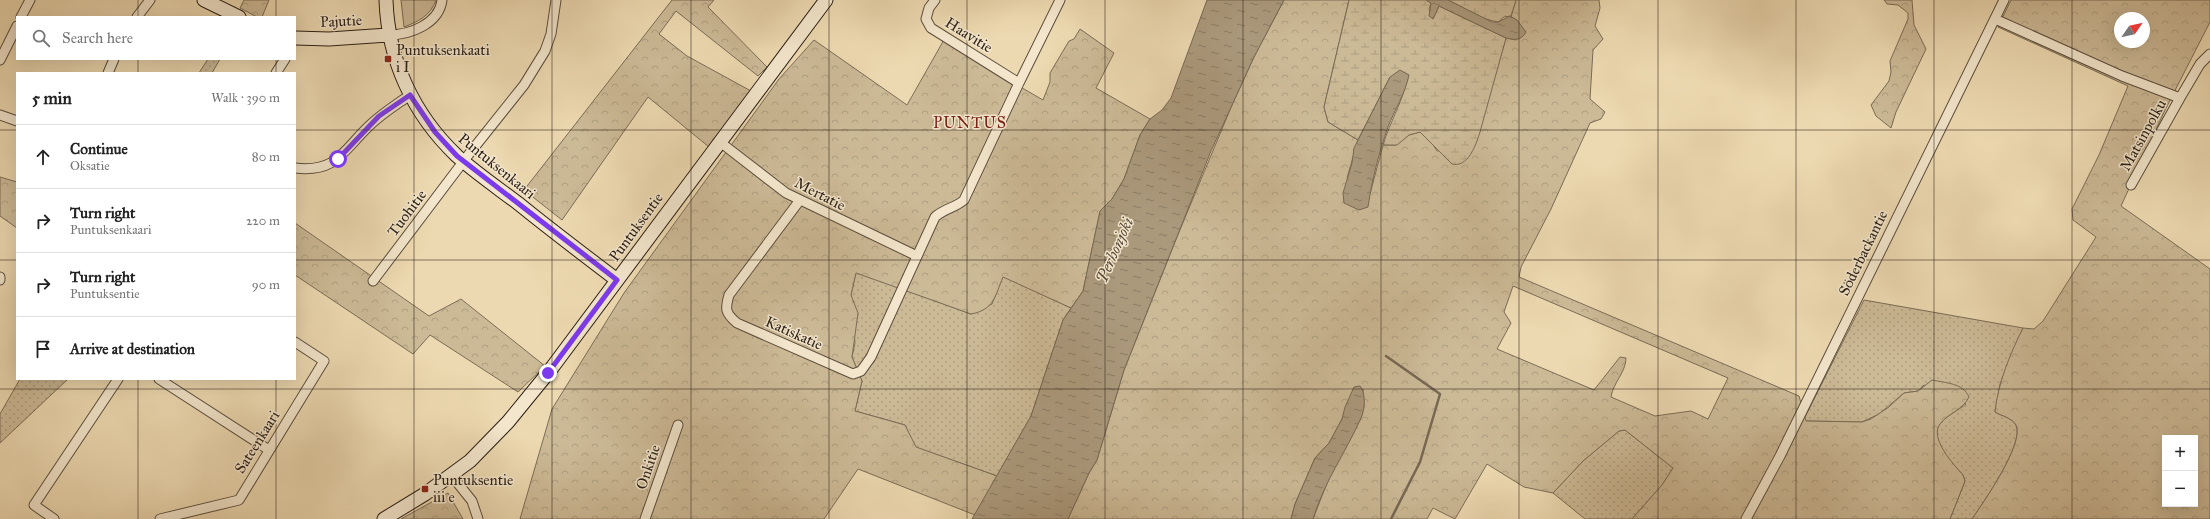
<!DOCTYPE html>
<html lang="en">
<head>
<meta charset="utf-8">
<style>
	body { margin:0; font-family:"IM FELL Great Primer",serif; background:#f6f6f6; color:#222 }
	.controls { position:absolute; right:12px; bottom:12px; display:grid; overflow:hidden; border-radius:0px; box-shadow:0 4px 16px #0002 }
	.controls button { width:36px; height:36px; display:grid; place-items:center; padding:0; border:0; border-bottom:1px solid #e0e0e0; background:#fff; color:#222; font:20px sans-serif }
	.compass { position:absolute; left:2114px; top:12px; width:36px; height:36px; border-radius:50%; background:#fff; box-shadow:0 4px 16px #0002; rotate:56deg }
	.stop { position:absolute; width:12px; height:12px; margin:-9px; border:3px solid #7c3aed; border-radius:50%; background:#fff }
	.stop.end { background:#7c3aed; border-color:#fff; box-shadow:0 1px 4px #0008 }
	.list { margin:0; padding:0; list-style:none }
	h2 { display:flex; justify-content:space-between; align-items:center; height:52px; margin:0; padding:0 16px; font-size:17px }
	h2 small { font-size:13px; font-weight:400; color:#767676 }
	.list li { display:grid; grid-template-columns:26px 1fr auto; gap:12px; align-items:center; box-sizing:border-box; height:64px; padding:0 16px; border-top:1px solid #e0e0e0 }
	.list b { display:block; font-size:15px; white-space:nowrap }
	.list p { margin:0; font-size:13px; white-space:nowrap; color:#767676 }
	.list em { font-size:13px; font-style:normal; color:#767676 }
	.icon { flex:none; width:22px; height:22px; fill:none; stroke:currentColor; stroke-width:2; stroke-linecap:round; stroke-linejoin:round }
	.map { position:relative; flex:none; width:2210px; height:519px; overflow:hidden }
	.search { position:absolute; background:#fff; box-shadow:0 4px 16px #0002; left:16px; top:16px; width:280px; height:44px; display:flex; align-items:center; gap:10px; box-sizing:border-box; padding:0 14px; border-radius:0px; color:#767676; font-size:15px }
	.panel { position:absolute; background:#fff; box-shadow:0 4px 16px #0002; left:16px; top:72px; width:280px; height:308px; border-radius:0px }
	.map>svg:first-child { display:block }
</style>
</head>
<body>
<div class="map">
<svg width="2210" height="519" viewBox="0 0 2210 519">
	<defs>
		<pattern id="grass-dots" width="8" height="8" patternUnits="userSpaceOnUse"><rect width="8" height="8" fill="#ccb996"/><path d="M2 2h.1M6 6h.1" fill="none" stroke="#af9f80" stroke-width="1.8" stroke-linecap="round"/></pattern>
		<pattern id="forest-crowns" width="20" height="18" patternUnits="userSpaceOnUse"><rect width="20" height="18" fill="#ccb996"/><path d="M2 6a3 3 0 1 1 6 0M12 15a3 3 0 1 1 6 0" fill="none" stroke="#af9f80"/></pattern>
		<pattern id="wetland-marsh" width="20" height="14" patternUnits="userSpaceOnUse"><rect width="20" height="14" fill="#ccb996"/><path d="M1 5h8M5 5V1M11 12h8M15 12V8" fill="none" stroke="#af9f80"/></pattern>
		<pattern id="water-ripples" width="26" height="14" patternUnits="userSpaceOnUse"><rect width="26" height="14" fill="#ab997c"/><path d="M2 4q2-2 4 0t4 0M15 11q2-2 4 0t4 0" fill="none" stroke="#8b7c64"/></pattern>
	</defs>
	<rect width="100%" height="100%" fill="#edd9b1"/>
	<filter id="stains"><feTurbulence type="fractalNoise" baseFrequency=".005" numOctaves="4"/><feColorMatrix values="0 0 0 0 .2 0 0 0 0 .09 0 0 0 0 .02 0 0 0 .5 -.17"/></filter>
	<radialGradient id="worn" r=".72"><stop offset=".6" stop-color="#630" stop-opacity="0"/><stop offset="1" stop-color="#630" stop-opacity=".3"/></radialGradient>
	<path fill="url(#grass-dots)" stroke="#7b6c56" d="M 208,59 L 220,59 L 212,73 L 199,73 Z
		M 856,272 L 971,314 L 992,304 L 1003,276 L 1071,308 L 1063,320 L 1031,416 L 997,476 L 915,447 L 905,425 L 855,411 L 862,381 L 852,357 L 855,343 L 851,295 Z
		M 1864,300 L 2023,328 L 2000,384 L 1995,412 C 2002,416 2012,418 2016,425 C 2025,443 1983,503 1972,519 L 1950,519 L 1965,481 L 1963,475 C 1953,464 1929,441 1939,425 C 1944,417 1959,410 1966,404 L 1924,385 L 1918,391 L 1904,393 L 1879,414 L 1862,422 L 1806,421 L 1804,419 Z
		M 20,379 L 68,379 L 0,443 L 0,414 Z
		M 1625,430 L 1673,468 L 1662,485 L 1632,519 L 1585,519 L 1553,493 L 1583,461 L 1619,431 Z"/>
	<path fill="url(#forest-crowns)" stroke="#7b6c56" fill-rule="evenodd" d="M 244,0 L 269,0 L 262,17 L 257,17 L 240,8 Z
		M 672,0 L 714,0 L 708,7 L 767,67 L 758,76 L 676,11 L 659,34 L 687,56 L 751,91 L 709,147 L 648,97 L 562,220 L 524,190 Z
		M 1284,0 L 1349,0 L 1324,107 L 1328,122 L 1358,140 L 1347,178 L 1370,194 L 1383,145 L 1396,145 L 1409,135 L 1420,132 L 1430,140 L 1437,151 L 1475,145 L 1506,38 L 1516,40 L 1526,32 L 1511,16 L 1516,0 L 1599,0 L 1600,8 L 1595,26 L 1603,39 L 1593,50 L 1590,99 L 1605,112 L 1601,119 L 1590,123 L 1551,209 L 1521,267 L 1519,277 L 1799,396 L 1806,421 L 1862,422 L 1871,419 L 1889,407 L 1904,393 L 1918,391 L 1932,380 C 1946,383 1963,383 1969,397 C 1963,410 1948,413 1940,424 C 1929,438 1954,465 1963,475 L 1965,481 L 1950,519 L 1632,519 L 1662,485 L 1673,468 L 1625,430 L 1619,431 L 1583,461 L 1553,493 L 1524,487 L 1487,464 L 1455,519 L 1433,508 L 1427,519 L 1313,519 L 1329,478 L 1361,418 L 1364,407 L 1363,389 L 1348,401 L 1342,419 L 1329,443 L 1315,458 L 1295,504 L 1291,519 L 1068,519 L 1089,473 L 1097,460 L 1124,370 L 1177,237 L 1232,105 L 1254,57 ZM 1513,286 L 1728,378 L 1708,419 L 1691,411 L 1655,416 L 1611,397 C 1613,383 1626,372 1626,358 L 1620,357 L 1594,390 L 1497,349 L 1511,323 L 1504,312 Z
		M 1884,0 L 1912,0 L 1914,25 L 1926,49 L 1896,112 L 1891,128 L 1876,116 L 1871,105 L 1889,81 L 1891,72 L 1890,61 L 1908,19 L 1908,13 L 1898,5 L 1887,4 Z
		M 2011,0 L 2210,0 L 2210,22 L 2165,110 L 2121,206 L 2210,269 L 2210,519 L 1972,519 C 1983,503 2025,443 2016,425 C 2012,418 2002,416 1995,412 C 1998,383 2010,354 2023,328 L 2034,329 L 2043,321 L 2096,237 L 2073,220 L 2072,209 L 2099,155 L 2128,86 L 1998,27 ZM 2120,18 L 2144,18 L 2144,42 L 2120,42 ZM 2165,438 L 2195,438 L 2195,504 L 2165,504 Z
		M 1080,29 L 1114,53 L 1096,88 L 1150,119 L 1140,135 L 1124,179 L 1112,199 L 1100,212 L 1083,291 L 1071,308 L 1003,277 C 995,296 994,310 971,314 L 856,273 L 851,295 L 858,313 L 852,357 L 862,381 L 855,411 L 905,425 L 916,447 L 997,476 L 975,515 L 858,469 L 824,519 L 520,519 L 552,409 L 624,293 L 779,79 L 814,40 L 907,105 L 945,38 L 969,53 L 977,62 L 1043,100 L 1050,82 L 1050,73 L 1069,41 L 1074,39 Z
		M 0,177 L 17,182 L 17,228 L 0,216 Z
		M 295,223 L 429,316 L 461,299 L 545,366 L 518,392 L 430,335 L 413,354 L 295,275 Z
		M 448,493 L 463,519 L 401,519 Z"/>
	<path fill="url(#wetland-marsh)" stroke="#7b6c56" d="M 1349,0 L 1426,0 L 1431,3 L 1429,9 L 1433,19 L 1439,6 L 1506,38 L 1480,132 C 1476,145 1468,168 1452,164 L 1420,132 L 1409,135 L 1397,145 L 1383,145 C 1390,121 1404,100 1408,75 L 1390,77 L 1358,140 L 1328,122 L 1324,107 Z
		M 1448,0 L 1516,0 L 1511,16 L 1504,17 L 1498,22 L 1485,19 Z"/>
	<path fill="#ccb996" stroke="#7b6c56" d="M 401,0 L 436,0 C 430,16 419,21 404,27 Z"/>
	<path fill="url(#water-ripples)" stroke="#776853" d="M 1207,0 L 1284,0 L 1254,57 L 1211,151 L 1124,370 L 1097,460 L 1089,473 L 1068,519 L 972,519 L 1031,416 L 1063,320 L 1083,291 L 1100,211 L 1112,199 L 1124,179 L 1140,135 L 1150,119 L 1162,110 L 1171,98 Z
		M 1426,0 L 1448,0 L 1492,22 L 1498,22 L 1510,16 L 1517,20 L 1526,32 C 1521,41 1515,40 1506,38 L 1439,6 L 1433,19 L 1429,16 L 1431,3 Z
		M 1400,70 L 1409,75 C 1405,94 1395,109 1388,127 C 1379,152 1372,180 1368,207 L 1359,210 L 1344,203 L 1343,193 L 1352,163 L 1354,148 L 1390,77 Z
		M 1360,386 C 1366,393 1365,409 1361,418 C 1346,452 1324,482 1313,519 L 1291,519 L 1295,504 L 1315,458 L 1329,443 L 1342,419 L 1345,407 L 1354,387 Z"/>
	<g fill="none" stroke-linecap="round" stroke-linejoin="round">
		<path stroke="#776853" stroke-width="2.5" d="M 1386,356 L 1440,394 L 1420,462 L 1391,519"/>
		<g stroke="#5b4d3c" stroke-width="11">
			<path id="street" d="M 935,0 L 929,8 L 926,19 L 931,28 L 1019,83 L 1060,0
				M 21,17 L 30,0
				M 137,17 L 150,0
				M 1995,19 L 2122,76 L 2180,98 L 2131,185
				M 388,35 C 410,35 439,24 442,0
				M 0,60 L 17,26
				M 108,73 L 114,59
				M 276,73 L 285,59
				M 2180,98 L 2200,64 L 2210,54
				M 0,115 L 17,121
				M 720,142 L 786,193 L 917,256
				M 295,168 C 336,173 343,151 368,127 C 381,114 396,105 410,95
				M 800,200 L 729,295 C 725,309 725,313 737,323 L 853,374 L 861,371 L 871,357 L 935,217 C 945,208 955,208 964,200 L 1019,83
				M 0,277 L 0,280
				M 373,281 L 469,154 L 524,85 L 545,51 L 551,34 L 556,0
				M 159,379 L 269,450
				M 452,476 L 472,501 L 478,519
				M 54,519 L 34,505 L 118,379
				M 160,519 L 239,500 L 324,361 L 295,342
				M 645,519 L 678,425
				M 1746,519 L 1780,456 L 2004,0"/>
		</g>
		<g stroke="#2a1e15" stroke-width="15">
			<path id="secondary" d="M 204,0 L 239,17
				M 386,0 C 388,60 413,114 457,156 C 476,173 498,188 519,204 C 551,230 584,255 617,280
				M 295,38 L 329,39 L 388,35
				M 384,519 L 425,494 L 470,461 L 508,422 L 548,373 L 826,0"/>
		</g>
		<use href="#street" stroke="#f3e6cc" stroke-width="9"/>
		<use href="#secondary" stroke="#f3e6cc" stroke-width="13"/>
	</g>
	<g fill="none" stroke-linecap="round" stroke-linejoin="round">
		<path stroke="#7c3aed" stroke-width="5" d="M 338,159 L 379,116 L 410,95 L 435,132 L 457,156 L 617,280 L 548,373"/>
	</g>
	<path fill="none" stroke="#2a1e15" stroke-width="1" stroke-opacity="0.55" d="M 138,0 L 138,17M 276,0 L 276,17M 414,0 L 414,519M 552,0 L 552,519M 691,0 L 691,519M 829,0 L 829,519M 967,0 L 967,519M 1105,0 L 1105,519M 1243,0 L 1243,519M 1381,0 L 1381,519M 1519,0 L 1519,519M 1658,0 L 1658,519M 1796,0 L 1796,519M 1934,0 L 1934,519M 2072,0 L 2072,519M 138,59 L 138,73M 276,59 L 276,73M 0,130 L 17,130M 295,130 L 2210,130M 0,260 L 17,260M 295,260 L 2210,260M 138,379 L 138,519M 276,379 L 276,519M 0,389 L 2210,389"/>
	<g fill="#8f2418" stroke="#f3e6cc" stroke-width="1.5">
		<rect x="384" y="55" width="8" height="8" rx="2"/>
		<rect x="421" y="485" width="8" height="8" rx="2"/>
	</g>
	<g text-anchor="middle" stroke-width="3" stroke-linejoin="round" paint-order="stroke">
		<g font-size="15" fill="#2a1e15" stroke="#f3e6cc">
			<text transform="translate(341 21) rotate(-3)" y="5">Pajutie</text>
			<text transform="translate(969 35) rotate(32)" y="5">Haavitie</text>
			<text transform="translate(2143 135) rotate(-61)" y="5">Matsinpolku</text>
			<text transform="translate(497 166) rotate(39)" y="5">Puntuksenkaari</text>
			<text transform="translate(820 194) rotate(27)" y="5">Mertatie</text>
			<text transform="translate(407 213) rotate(-53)" y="5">Tuohitie</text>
			<text transform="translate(636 227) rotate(-54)" y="5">Puntuksentie</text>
			<text transform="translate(1863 253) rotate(-64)" y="5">Söderbackantie</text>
			<text transform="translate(794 333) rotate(24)" y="5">Katiskatie</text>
			<text transform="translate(257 442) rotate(-58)" y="5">Sateenkaari</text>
			<text transform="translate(648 467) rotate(-71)" y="5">Onkitie</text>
		</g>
		<g font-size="15" fill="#2a1e15" stroke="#f3e6cc" text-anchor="start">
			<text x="396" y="55">Puntuksenkaati<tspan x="396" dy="17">i I</tspan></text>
			<text x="433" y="485">Puntuksentie<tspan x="433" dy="17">iii e</tspan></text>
		</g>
		<g font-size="16" letter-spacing="1" fill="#7a1f14" stroke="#f3e6cc">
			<text x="970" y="128">PUNTUS</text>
		</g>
		<g font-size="16" font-style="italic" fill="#574939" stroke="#f3e6cc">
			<text transform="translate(1114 250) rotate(-66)" y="6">Perhonjoki</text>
		</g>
	</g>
	<rect width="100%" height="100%" filter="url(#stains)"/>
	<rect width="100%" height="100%" fill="url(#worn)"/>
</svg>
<div class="controls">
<button>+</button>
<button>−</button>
</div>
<svg class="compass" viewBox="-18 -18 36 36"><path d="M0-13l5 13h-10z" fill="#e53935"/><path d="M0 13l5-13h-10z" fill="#767676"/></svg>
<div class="stop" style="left:338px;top:159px"></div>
<div class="stop end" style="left:548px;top:373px"></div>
<div class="search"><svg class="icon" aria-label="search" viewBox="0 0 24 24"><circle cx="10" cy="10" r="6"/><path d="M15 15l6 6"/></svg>Search here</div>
<section class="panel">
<h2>5 min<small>Walk · 390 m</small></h2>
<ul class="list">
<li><svg class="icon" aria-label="ahead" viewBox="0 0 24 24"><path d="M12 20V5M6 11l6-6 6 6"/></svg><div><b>Continue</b><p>Oksatie</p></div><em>80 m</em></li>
<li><svg class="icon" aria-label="right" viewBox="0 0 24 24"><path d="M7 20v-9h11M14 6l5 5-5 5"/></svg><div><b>Turn right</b><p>Puntuksenkaari</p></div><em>220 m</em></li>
<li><svg class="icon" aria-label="right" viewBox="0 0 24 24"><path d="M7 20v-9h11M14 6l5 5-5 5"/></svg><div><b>Turn right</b><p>Puntuksentie</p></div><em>90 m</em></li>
<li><svg class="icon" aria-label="arrive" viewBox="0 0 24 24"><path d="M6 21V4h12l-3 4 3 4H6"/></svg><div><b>Arrive at destination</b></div></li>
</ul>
</section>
</div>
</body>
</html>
